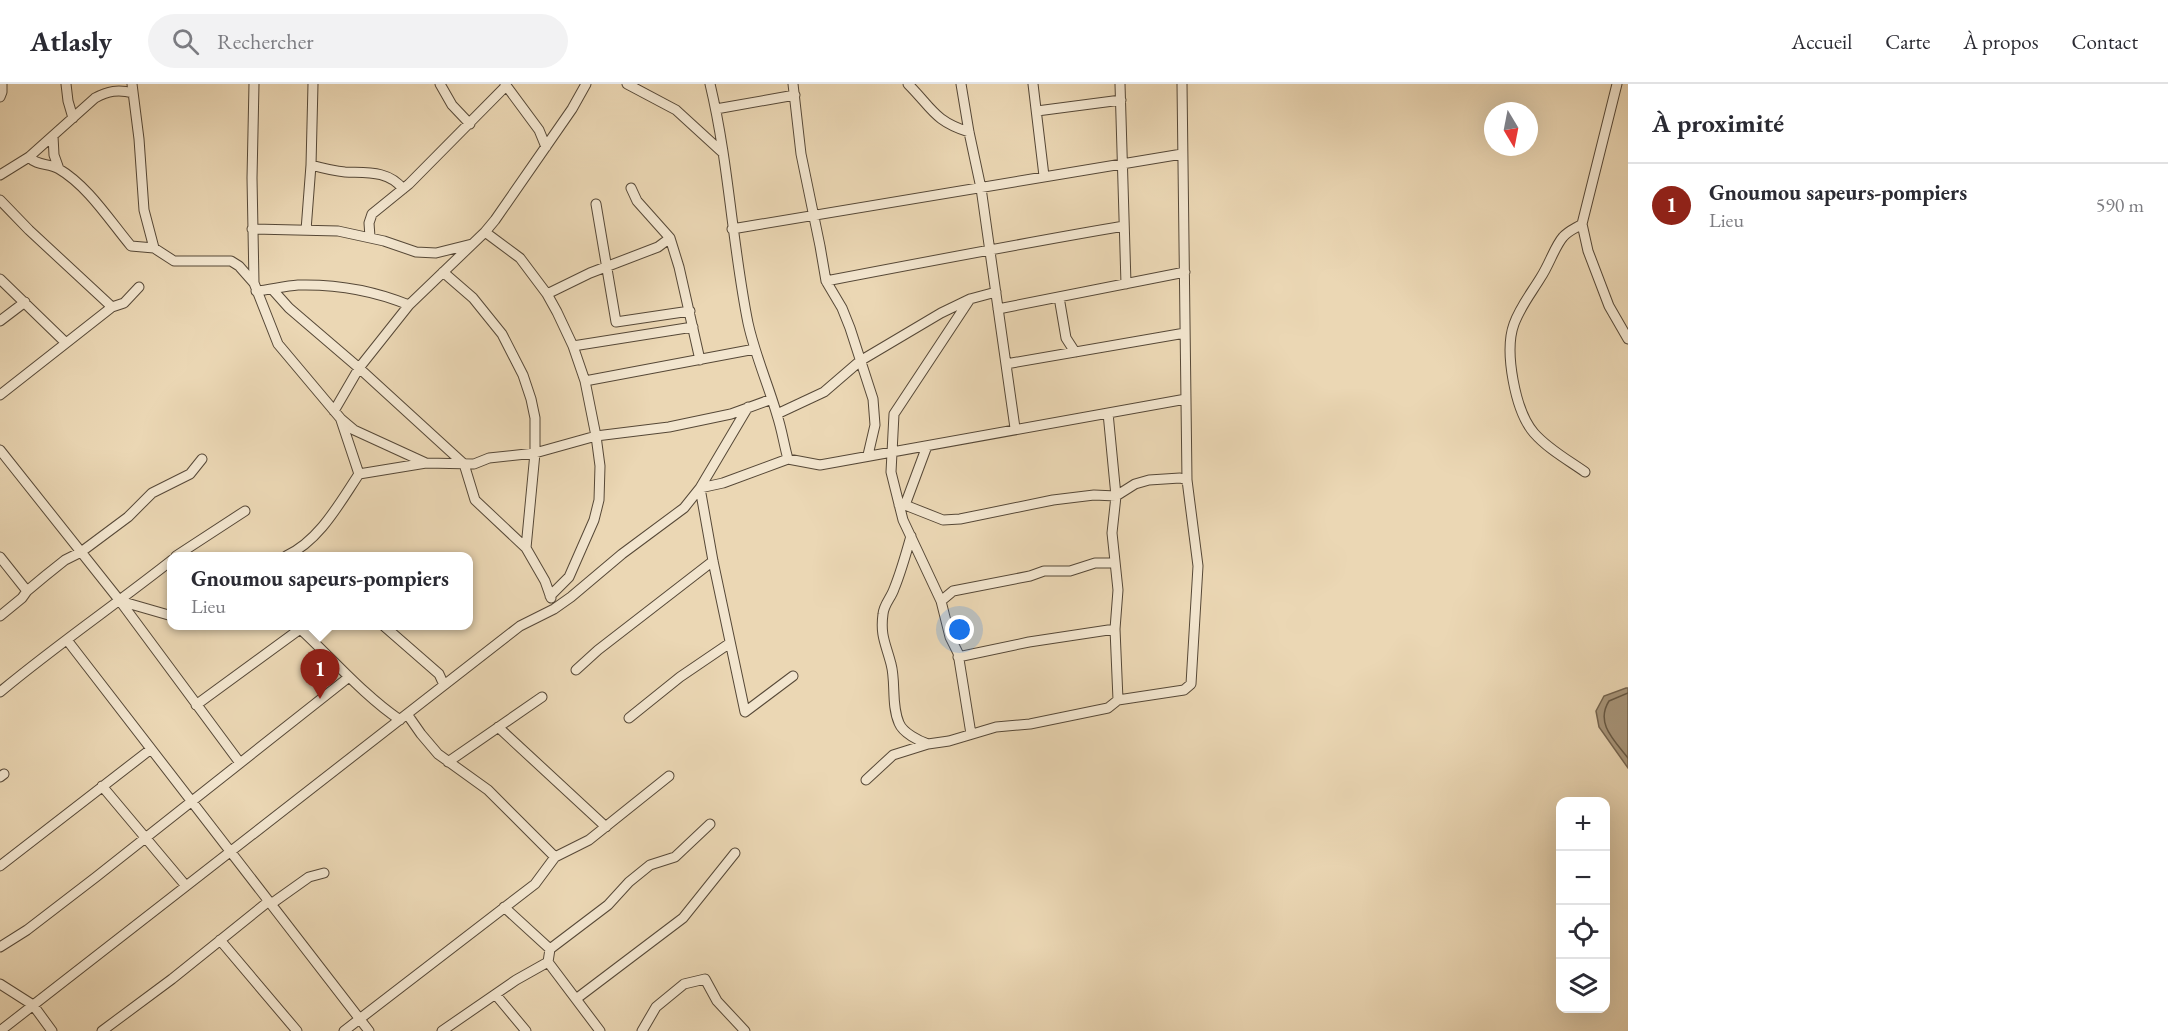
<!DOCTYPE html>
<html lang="fr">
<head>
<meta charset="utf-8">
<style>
	body { margin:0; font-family:"EB Garamond",serif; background:#f2f2f3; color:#2b2b33 }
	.controls { position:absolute; right:18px; bottom:18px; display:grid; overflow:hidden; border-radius:12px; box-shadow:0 6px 24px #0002 }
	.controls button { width:54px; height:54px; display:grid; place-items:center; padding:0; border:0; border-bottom:2px solid #e1e1e2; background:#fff; color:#2b2b33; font:30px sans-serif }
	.compass { position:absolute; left:1484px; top:18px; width:54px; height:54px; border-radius:50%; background:#fff; box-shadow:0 6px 24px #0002; rotate:170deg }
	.you { position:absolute; left:960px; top:546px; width:21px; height:21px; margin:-15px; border:4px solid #fff; border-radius:50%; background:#1a73e8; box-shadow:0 0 0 9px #1a73e833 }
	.badge { display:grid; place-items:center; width:39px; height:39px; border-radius:50%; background:#8f2418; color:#fff; font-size:20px; font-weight:700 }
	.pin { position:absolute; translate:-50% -50px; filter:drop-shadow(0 2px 3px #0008) }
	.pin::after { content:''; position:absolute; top:32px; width:21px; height:18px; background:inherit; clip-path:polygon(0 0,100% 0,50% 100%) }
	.popup { position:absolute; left:167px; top:468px; width:306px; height:78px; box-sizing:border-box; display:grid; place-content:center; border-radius:12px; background:#fff; filter:drop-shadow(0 2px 4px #0005); font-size:20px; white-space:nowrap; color:#7c7c81 }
	.popup b { font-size:22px; color:#2b2b33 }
	.popup::after { content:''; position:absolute; left:50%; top:100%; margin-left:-12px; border:12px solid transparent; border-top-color:#fff }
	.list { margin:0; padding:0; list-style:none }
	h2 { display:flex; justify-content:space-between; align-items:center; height:78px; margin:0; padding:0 24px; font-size:26px }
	h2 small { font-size:20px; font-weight:400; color:#7c7c81 }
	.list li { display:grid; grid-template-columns:39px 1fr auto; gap:18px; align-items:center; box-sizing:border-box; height:84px; padding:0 24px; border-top:2px solid #e1e1e2 }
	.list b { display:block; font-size:22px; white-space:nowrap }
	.list p { margin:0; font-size:20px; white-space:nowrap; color:#7c7c81 }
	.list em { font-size:20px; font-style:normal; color:#7c7c81 }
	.icon { flex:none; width:33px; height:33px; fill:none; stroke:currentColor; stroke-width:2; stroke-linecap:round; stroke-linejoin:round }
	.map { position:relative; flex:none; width:1628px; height:947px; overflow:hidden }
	header { display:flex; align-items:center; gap:36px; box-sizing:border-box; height:84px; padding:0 30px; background:#fff; border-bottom:2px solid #e1e1e2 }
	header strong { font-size:28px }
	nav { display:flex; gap:33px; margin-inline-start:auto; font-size:21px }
	.search { width:420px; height:54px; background:#f2f2f3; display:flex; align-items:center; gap:15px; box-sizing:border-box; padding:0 21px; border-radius:33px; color:#7c7c81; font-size:22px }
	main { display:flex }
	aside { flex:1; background:#fff }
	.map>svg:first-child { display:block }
</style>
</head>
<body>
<header>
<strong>Atlasly</strong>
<div class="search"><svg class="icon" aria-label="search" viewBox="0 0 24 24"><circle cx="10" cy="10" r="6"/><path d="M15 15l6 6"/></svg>Rechercher</div>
<nav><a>Accueil</a><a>Carte</a><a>À propos</a><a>Contact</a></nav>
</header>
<main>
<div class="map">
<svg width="1628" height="947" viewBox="0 0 1628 947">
	<rect width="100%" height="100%" fill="#ebd7b4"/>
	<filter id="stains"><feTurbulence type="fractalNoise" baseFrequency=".00333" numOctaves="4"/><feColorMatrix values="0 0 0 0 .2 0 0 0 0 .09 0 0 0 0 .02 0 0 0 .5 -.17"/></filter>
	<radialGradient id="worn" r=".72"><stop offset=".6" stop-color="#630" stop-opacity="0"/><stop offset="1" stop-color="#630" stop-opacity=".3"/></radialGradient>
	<path fill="#a8967b" stroke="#74644f" stroke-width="1.5" d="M 1626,604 L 1628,604 L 1628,684 L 1599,643 L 1596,627 L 1604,612 Z"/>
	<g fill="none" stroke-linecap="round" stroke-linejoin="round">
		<path stroke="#665844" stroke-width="1.5" d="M 1628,609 L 1609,617 C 1595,639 1614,656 1628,674"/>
		<g stroke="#564837" stroke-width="11">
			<path id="minor" d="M 66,0 L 68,17 L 73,34
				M 132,0 L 139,55 L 144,126 L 154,164
				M 254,0 L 252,94 L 254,199 L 278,260 L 341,335 L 354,346 L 426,379
				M 440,0 L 452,21 L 470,40
				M 505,0 L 539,46 L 546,63
				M 627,0 L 676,26 L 723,69
				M 710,0 C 729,79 732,160 748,239 C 755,271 768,300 777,331 C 782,346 784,361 788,375
				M 793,0 L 801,70 L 820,162 L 826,197 L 842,224 L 850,244 L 873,315 L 875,341 L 868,371
				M 908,0 C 932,24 934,37 969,48
				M 961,0 L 969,48 L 981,104 L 1015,344
				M 1033,0 L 1044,92
				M 1120,0 L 1126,200
				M 1182,0 L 1187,396
				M 1617,0 L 1582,140 L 1588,167 L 1609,222 L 1628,255
				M 0,13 L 2,8 L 2,0
				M 716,25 L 795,11
				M 1037,27 L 1121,16
				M 53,52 L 54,71 L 59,85
				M 29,73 C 37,82 49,79 59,85 C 88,102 110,137 131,162 L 154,164 L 174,177 L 231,177 L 239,182 L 254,199
				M 311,81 C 322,84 333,87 345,88 C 366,89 388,86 403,105
				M 0,91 L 29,73 L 95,14 C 108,7 118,5 133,9
				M 631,104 L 637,117 L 670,154 L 679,183 L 700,276
				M 0,116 L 29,146 L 112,223
				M 596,120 L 616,238 L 690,227
				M 1582,140 C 1576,144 1568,147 1563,153 C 1555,162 1549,181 1541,193 C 1532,208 1520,223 1514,240 C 1504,267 1515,327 1534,349 C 1548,365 1568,376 1585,388
				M 252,145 L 338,147 L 384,157 L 416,168 L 436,169 L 472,160
				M 732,145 L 1182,70
				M 306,146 L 311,81 L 313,0
				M 485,148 L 520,174 L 547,210 L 557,228 L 573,262 L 585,297 L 596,352 L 600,382 L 599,416 L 594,436 L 569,493 L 550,512
				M 370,153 L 369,139 L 372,130 L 409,100 L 506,2
				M 443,188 L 473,214 L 502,250 L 523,291 L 531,315 L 535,334 L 535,369 L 526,464 L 545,497 L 551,514
				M 0,195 L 66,259
				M 826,197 C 925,178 1024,159 1124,142
				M 272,205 L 289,224 L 359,284 L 464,380 L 475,416 L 526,464
				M 256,207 C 269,206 284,202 298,201 C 335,200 375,207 409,221 L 485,148 L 495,136 L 572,25 L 586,0
				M 547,210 L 590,189 L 658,163 L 670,154
				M 1059,213 L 1066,254 L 1075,268
				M 970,215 L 894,330 L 891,388 L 903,436 L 941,517 L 950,553 L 958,569 L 971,650
				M 998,225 L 1185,188
				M 0,237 L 25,218
				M 573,262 L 693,243
				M 1006,280 L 1185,249
				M 585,297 L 755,265
				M 0,311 L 112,223 L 124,219 L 139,203
				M 748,323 L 700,404 L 713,477 L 745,628 L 793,592
				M 334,327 L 359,284 L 409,221
				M 777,330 L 824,308 L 860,277 L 941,229 L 970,215 L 996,208
				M 341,336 L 359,390
				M 0,366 L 120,517 L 240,679
				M 899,421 L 905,421 L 943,436 L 960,435 L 1053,416 L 1094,411 L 1116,412 L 1135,400 L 1149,396 L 1180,394 L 1187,396 L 1198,482 L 1191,600 L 1184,606 L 1118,616
				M 905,421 L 927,362
				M 911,452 C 906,470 901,488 894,505 C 891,514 884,520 883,530 C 880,552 886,560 891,580 C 896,598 891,621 899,639 C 903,649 919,657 928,660
				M 176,472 L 245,427
				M 286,472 C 319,457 339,420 359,390 L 426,379 L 474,380 L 489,374 L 535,369 L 596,352 L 669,343 L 731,330 L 772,315
				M 0,473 L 27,507
				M 120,517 L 172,532
				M 941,517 L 953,507 L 1030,492 L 1044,487 L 1070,487 L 1095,479 L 1115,479
				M 0,532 L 22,514 L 27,507 L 45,492 L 65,476 L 81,468 L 128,433 L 152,409 L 190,390 L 202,375
				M 297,542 C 330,572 363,611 400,636
				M 384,542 L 439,590 L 444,601
				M 67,556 L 369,947
				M 958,573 L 1029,558 L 1115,545
				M 576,586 L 598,566 L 713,477
				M 0,608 C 55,562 115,521 172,476
				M 196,621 L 300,545
				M 407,630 L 421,650 L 438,670 L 488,706 L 555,773
				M 629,634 L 680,593 L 730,559
				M 498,643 L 606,743
				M 448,678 L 542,613
				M 0,693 L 4,690
				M 866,696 L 893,671 L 928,660 L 949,657 L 996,643 L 1030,640 L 1108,624 L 1118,616 L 1115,545 L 1118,506 L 1112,449 L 1116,412 L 1108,329
				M 102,702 L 186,802
				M 0,782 L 151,665
				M 271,820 L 309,793 L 324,789
				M 504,823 L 550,865 L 548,878 L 600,947
				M 220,856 L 297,947
				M 0,863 L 27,846 L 96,793 L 349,593
				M 550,865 L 608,821 L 629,798 L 650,781 L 675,773 L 710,740
				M 0,900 L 33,921 L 52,947
				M 496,911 L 526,947
				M 576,915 L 683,834 L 735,769
				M 0,947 L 520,542 L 554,525 L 571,513 L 622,470 L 684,424 L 700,404 L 723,399 L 788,375 L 820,381 L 1186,315
				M 102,947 L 172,895 L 269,817
				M 344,947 L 535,800 L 555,773 L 589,756 L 669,692
				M 442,947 L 516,896 L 548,878
				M 642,947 L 656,923 L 684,900 L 705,895 L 717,917 L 745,947"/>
		</g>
		<use href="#minor" stroke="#f2e5ce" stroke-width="9"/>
	</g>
	<rect width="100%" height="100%" filter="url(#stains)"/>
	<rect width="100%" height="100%" fill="url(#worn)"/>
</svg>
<div class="controls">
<button>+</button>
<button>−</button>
<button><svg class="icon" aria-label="locate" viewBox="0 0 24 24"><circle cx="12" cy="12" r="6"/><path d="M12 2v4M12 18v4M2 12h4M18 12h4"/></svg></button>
<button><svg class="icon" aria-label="layers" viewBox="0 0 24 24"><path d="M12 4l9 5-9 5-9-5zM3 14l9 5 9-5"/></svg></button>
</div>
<svg class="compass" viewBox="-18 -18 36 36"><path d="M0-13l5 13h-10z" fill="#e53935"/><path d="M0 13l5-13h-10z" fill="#7c7c81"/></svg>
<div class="you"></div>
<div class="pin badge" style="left:320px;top:615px">1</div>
<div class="popup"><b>Gnoumou sapeurs-pompiers</b>Lieu</div>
</div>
<aside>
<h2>À proximité<small></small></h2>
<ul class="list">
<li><span class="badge">1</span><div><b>Gnoumou sapeurs-pompiers</b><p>Lieu</p></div><em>590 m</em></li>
</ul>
</aside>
</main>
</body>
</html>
